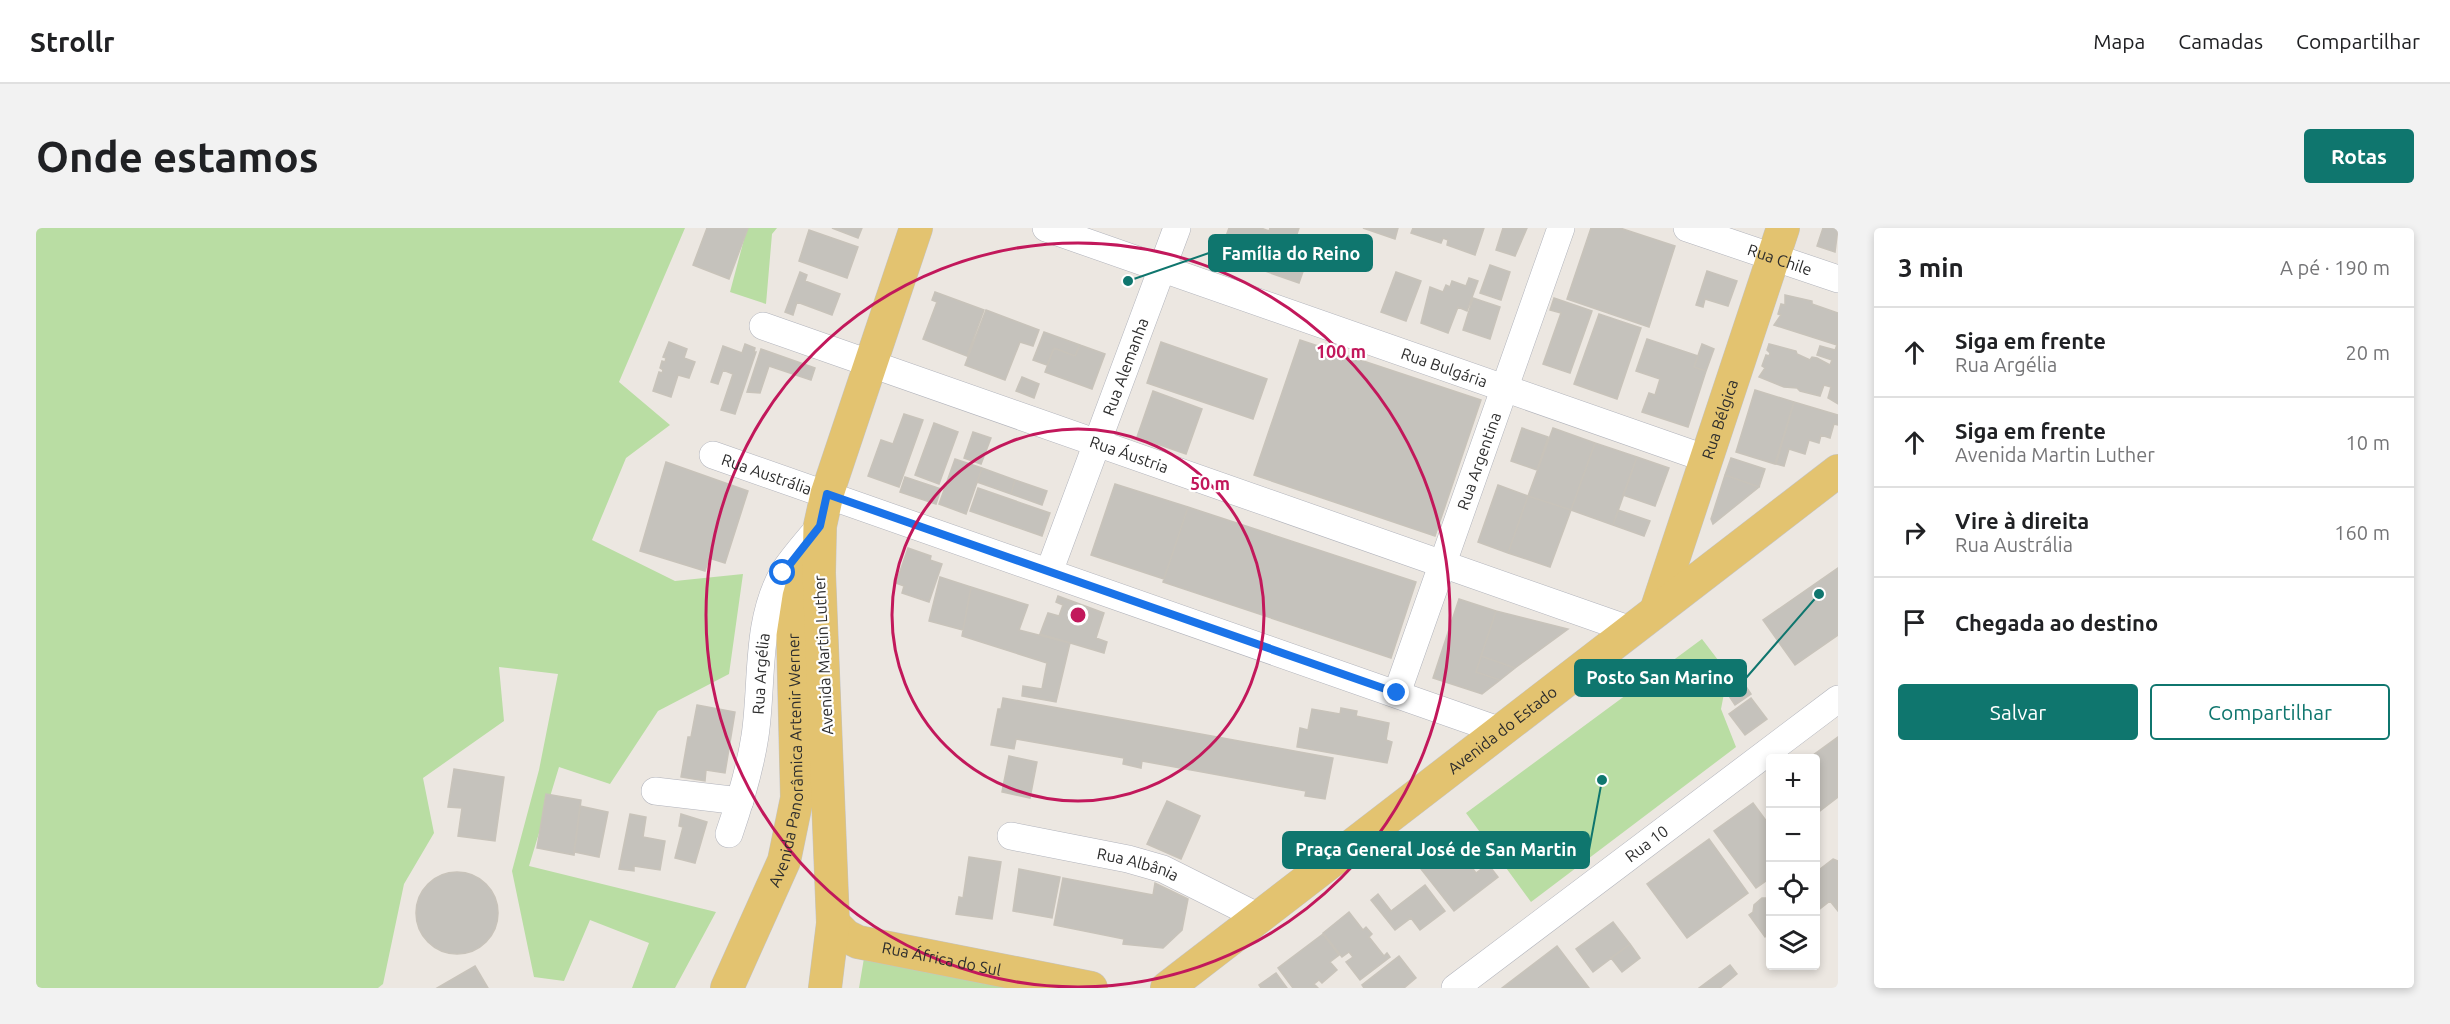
<!DOCTYPE html>
<html lang="pt">
<head>
<meta charset="utf-8">
<style>
	body { margin:0; font-family:Ubuntu,sans-serif; background:#f2f2f2; color:#202124 }
	.controls { position:absolute; right:18px; bottom:18px; display:grid; overflow:hidden; border-radius:6px; box-shadow:0 3px 9px #0003 }
	.controls button { width:54px; height:54px; display:grid; place-items:center; padding:0; border:0; border-bottom:2px solid #e0e0e0; background:#fff; color:#202124; font:30px sans-serif }
	.stop { position:absolute; width:18px; height:18px; margin:-14px; border:4px solid #1a73e8; border-radius:50%; background:#fff }
	.stop.end { background:#1a73e8; border-color:#fff; box-shadow:0 2px 6px #0008 }
	.list { margin:0; padding:0; list-style:none }
	h2 { display:flex; justify-content:space-between; align-items:center; height:78px; margin:0; padding:0 24px; font-size:26px }
	h2 small { font-size:20px; font-weight:400; color:#757577 }
	.list li { display:grid; grid-template-columns:39px 1fr auto; gap:18px; align-items:center; box-sizing:border-box; height:90px; padding:0 24px; border-top:2px solid #e0e0e0 }
	.list b { display:block; font-size:22px; white-space:nowrap }
	.list p { margin:0; font-size:20px; white-space:nowrap; color:#757577 }
	.list em { font-size:20px; font-style:normal; color:#757577 }
	.actions { display:flex; gap:12px; padding:18px 24px }
	.actions a { flex:1; padding:14px 0; border:2px solid #0f766e; border-radius:6px; text-align:center; font-size:21px; color:#0f766e }
	.actions .main { background:#0f766e; color:#fff }
	.icon { flex:none; width:33px; height:33px; fill:none; stroke:currentColor; stroke-width:2; stroke-linecap:round; stroke-linejoin:round }
	.map { position:relative; flex:none; width:1802px; height:760px; overflow:hidden; border-radius:6px }
	header { display:flex; align-items:center; gap:36px; box-sizing:border-box; height:84px; padding:0 30px; background:#fff; border-bottom:2px solid #e0e0e0 }
	header strong { font-size:28px }
	nav { display:flex; gap:33px; margin-inline-start:auto; font-size:21px }
	.intro { display:flex; align-items:center; justify-content:space-between; box-sizing:border-box; height:144px; padding:0 36px }
	h1 { margin:0; font-size:42px }
	.button { padding:15px 27px; border-radius:6px; background:#0f766e; color:#fff; font-size:21px; font-weight:700 }
	main { display:flex; gap:36px; padding:0 36px }
	aside { flex:1; background:#fff; border-radius:6px; box-shadow:0 3px 9px #0003 }
	.map>svg:first-child { display:block }
</style>
</head>
<body>
<header>
<strong>Strollr</strong>
<nav><a>Mapa</a><a>Camadas</a><a>Compartilhar</a></nav>
</header>
<div class="intro"><h1>Onde estamos</h1><a class="button">Rotas</a></div>
<main>
<div class="map">
<svg width="1802" height="760" viewBox="0 0 1802 760">
	<rect width="100%" height="100%" fill="#ece7e1"/>
	<path fill="#b9dda3" d="M 0,0 L 649,0 L 583,154 L 634,197 L 590,230 L 556,312 L 639,353 L 707,346 L 693,446 L 622,483 L 574,556 L 523,539 L 493,638 L 680,684 L 639,760 L 596,760 L 613,715 L 554,692 L 528,753 L 498,749 L 476,643 L 503,542 L 522,446 L 463,439 L 468,493 L 387,550 L 398,605 L 368,656 L 347,756 L 342,760 L 0,760 Z
		M 711,0 L 741,0 L 736,6 L 730,76 L 694,64 Z
		M 1666,411 L 1692,445 L 1685,481 L 1700,519 L 1495,674 L 1430,585 Z
		M 828,730 L 993,760 L 823,760 Z"/>
	<path fill="#c5c2bc" stroke="#c8c3ba" stroke-width="1.5" d="M 671,0 L 712,0 L 693,51 L 657,37 Z
		M 796,0 L 826,0 L 822,10 Z
		M 1193,0 L 1225,0 L 1233,3 L 1234,0 L 1263,0 L 1259,12 L 1276,18 L 1263,55 L 1183,27 Z
		M 1327,0 L 1362,0 L 1359,11 Z
		M 1377,0 L 1448,0 L 1439,27 L 1411,17 L 1412,12 L 1407,10 L 1405,15 L 1375,5 Z
		M 1467,0 L 1491,0 L 1479,28 L 1460,22 Z
		M 1555,0 L 1584,0 L 1639,18 L 1613,99 L 1531,71 Z
		M 1787,0 L 1802,0 L 1799,24 L 1781,18 Z
		M 773,2 L 822,19 L 811,50 L 763,33 Z
		M 1454,37 L 1474,44 L 1465,72 L 1444,65 Z
		M 1671,43 L 1701,53 L 1692,78 L 1669,71 L 1667,79 L 1660,77 Z
		M 764,44 L 771,47 L 769,53 L 804,66 L 796,87 L 761,74 L 757,87 L 749,84 Z
		M 1360,44 L 1385,53 L 1370,93 L 1345,84 Z
		M 1433,50 L 1442,53 L 1431,83 L 1422,79 L 1412,105 L 1385,95 L 1394,59 L 1407,64 L 1410,57 L 1414,59 L 1416,53 L 1430,58 Z
		M 899,64 L 948,82 L 931,128 L 887,111 L 901,74 L 896,72 Z
		M 1749,67 L 1776,73 L 1776,76 L 1802,85 L 1802,176 L 1792,170 L 1795,159 L 1788,157 L 1784,168 L 1764,163 L 1761,160 L 1748,159 L 1723,149 L 1729,140 L 1726,138 L 1730,127 L 1733,128 L 1734,125 L 1731,122 L 1733,116 L 1760,123 L 1761,126 L 1774,132 L 1776,129 L 1781,130 L 1794,137 L 1796,132 L 1781,127 L 1784,118 L 1799,122 L 1801,117 L 1738,97 L 1745,87 L 1742,86 L 1745,76 L 1749,77 Z
		M 1437,70 L 1464,79 L 1454,111 L 1427,102 Z
		M 1518,70 L 1556,83 L 1534,145 L 1507,136 L 1525,85 L 1514,82 Z
		M 950,82 L 1003,102 L 997,118 L 984,114 L 969,152 L 929,137 Z
		M 1563,86 L 1605,100 L 1581,171 L 1538,156 Z
		M 1008,104 L 1044,117 L 1039,128 L 1018,120 L 1011,137 L 997,132 Z
		M 1611,111 L 1662,128 L 1658,139 L 1670,143 L 1652,199 L 1606,184 L 1613,165 L 1619,167 L 1624,151 L 1600,143 Z
		M 1264,112 L 1445,172 L 1399,308 L 1218,247 Z
		M 633,114 L 651,121 L 648,130 L 659,134 L 653,150 L 642,147 L 635,169 L 617,163 L 623,144 L 626,145 L 627,142 L 624,140 L 626,133 L 629,134 L 630,130 L 627,129 Z
		M 1125,114 L 1231,151 L 1217,191 L 1111,155 Z
		M 709,116 L 719,120 L 718,124 L 720,124 L 699,186 L 685,182 L 697,146 L 687,142 L 682,156 L 675,154 L 687,118 L 706,125 Z
		M 1666,116 L 1678,121 L 1670,143 L 1658,139 Z
		M 1044,117 L 1069,126 L 1056,161 L 1009,144 L 1018,120 L 1039,128 Z
		M 725,121 L 779,140 L 775,152 L 733,138 L 724,165 L 711,164 Z
		M 986,149 L 1003,156 L 998,170 L 980,163 Z
		M 1719,162 L 1758,174 L 1739,236 L 1700,224 Z
		M 1117,163 L 1166,181 L 1150,226 L 1101,209 Z
		M 1758,174 L 1802,187 L 1802,197 L 1798,196 L 1794,210 L 1785,207 L 1783,215 L 1773,212 L 1769,226 L 1753,221 L 1748,238 L 1740,236 Z
		M 868,186 L 887,192 L 863,259 L 832,248 L 845,212 L 857,216 Z
		M 898,195 L 922,204 L 903,256 L 879,247 Z
		M 1486,200 L 1512,209 L 1501,242 L 1475,233 Z
		M 1517,200 L 1559,215 L 1535,282 L 1492,268 Z
		M 937,204 L 955,210 L 945,236 L 928,230 Z
		M 1559,215 L 1601,229 L 1577,297 L 1535,282 Z
		M 1601,229 L 1633,240 L 1619,278 L 1587,267 Z
		M 1695,230 L 1729,241 L 1723,259 L 1689,247 Z
		M 919,231 L 946,240 L 930,286 L 903,276 Z
		M 630,234 L 712,263 L 689,335 L 673,330 L 669,343 L 604,323 Z
		M 946,240 L 979,252 L 975,266 L 941,254 Z
		M 1689,247 L 1723,259 L 1677,296 L 1675,291 Z
		M 869,249 L 905,261 L 900,276 L 864,264 Z
		M 979,252 L 1011,263 L 1006,277 L 975,266 Z
		M 1079,256 L 1152,279 L 1128,351 L 1055,327 Z
		M 1462,257 L 1492,268 L 1472,325 L 1442,314 Z
		M 942,260 L 1014,285 L 1006,308 L 934,283 Z
		M 1492,268 L 1535,282 L 1514,339 L 1472,325 Z
		M 1152,279 L 1380,354 L 1355,430 L 1127,354 Z
		M 1582,282 L 1614,293 L 1608,308 L 1577,297 Z
		M 872,320 L 895,328 L 894,332 L 906,336 L 893,374 L 866,365 L 868,358 L 860,355 Z
		M 1802,340 L 1802,407 L 1759,437 L 1727,392 Z
		M 904,349 L 935,359 L 927,402 L 893,393 Z
		M 935,359 L 992,377 L 983,402 L 1034,415 L 1020,474 L 986,468 L 987,458 L 1006,461 L 1011,435 L 926,408 Z
		M 1022,368 L 1068,385 L 1060,410 L 1071,414 L 1068,425 L 1004,406 L 1012,385 L 1023,388 L 1027,377 L 1020,374 Z
		M 1423,371 L 1460,383 L 1440,444 L 1464,452 L 1446,466 L 1397,450 Z
		M 1460,383 L 1532,401 L 1479,440 L 1445,428 Z
		M 1445,428 L 1479,440 L 1464,452 L 1440,444 Z
		M 1705,451 L 1715,466 L 1699,477 L 1689,462 Z
		M 967,470 L 1297,530 L 1289,571 L 1269,568 L 1270,563 L 1106,533 L 1105,540 L 1087,536 L 1088,530 L 980,511 L 978,521 L 955,517 L 962,481 L 965,481 Z
		M 1715,470 L 1731,491 L 1709,507 L 1693,486 Z
		M 661,477 L 699,484 L 689,545 L 670,542 L 669,553 L 645,549 L 652,509 L 655,509 Z
		M 1305,480 L 1321,483 L 1320,488 L 1353,495 L 1350,512 L 1356,514 L 1351,535 L 1261,519 L 1264,500 L 1272,502 L 1276,481 L 1304,486 Z
		M 1802,509 L 1802,569 L 1780,586 L 1780,530 L 1773,530 Z
		M 973,528 L 1001,534 L 994,570 L 966,564 Z
		M 418,541 L 468,549 L 459,613 L 422,608 L 426,580 L 412,579 Z
		M 510,566 L 545,572 L 538,627 L 501,620 Z
		M 1131,573 L 1164,588 L 1145,631 L 1111,616 Z
		M 1717,575 L 1734,598 L 1734,650 L 1720,660 L 1678,603 Z
		M 544,578 L 572,584 L 563,629 L 538,624 Z
		M 594,586 L 610,589 L 607,609 L 629,613 L 624,642 L 598,638 L 598,643 L 583,641 Z
		M 645,586 L 671,594 L 659,635 L 639,630 L 647,599 L 643,598 Z
		M 1414,610 L 1440,645 L 1452,636 L 1462,649 L 1418,683 L 1381,636 Z
		M 1673,611 L 1712,665 L 1651,710 L 1611,656 Z
		M 933,629 L 965,634 L 956,691 L 920,686 L 923,669 L 927,670 Z
		M 1797,631 L 1802,633 L 1802,683 L 1794,673 L 1780,684 L 1780,644 Z
		M 983,641 L 1024,649 L 1016,690 L 977,683 Z
		M380 685a41 41 0 1 1 82 0a41 41 0 1 1-82 0Z
		M 1027,650 L 1117,667 L 1119,655 L 1152,671 L 1146,702 L 1127,720 L 1087,716 L 1088,711 L 1018,697 Z
		M 1389,657 L 1409,683 L 1384,702 L 1375,690 L 1359,702 L 1335,672 L 1342,666 L 1355,683 Z
		M 1726,670 L 1734,670 L 1734,705 L 1729,709 L 1713,687 L 1717,684 L 1718,677 Z
		M 1313,684 L 1327,702 L 1330,699 L 1336,706 L 1333,709 L 1348,728 L 1351,725 L 1354,729 L 1324,752 L 1310,734 L 1317,729 L 1313,724 L 1306,729 L 1287,705 Z
		M 1577,694 L 1594,716 L 1557,744 L 1540,721 Z
		M 1287,706 L 1303,727 L 1294,734 L 1301,742 L 1286,755 L 1283,752 L 1278,756 L 1282,760 L 1257,760 L 1242,740 Z
		M 1594,716 L 1604,730 L 1586,744 L 1575,730 Z
		M 1521,718 L 1553,760 L 1466,760 Z
		M 1363,728 L 1380,750 L 1368,760 L 1328,760 L 1326,757 Z
		M 1694,737 L 1701,746 L 1684,760 L 1663,760 Z
		M 439,738 L 452,760 L 401,760 Z
		M 1240,745 L 1251,760 L 1225,760 L 1223,757 Z"/>
	<g fill="none" stroke-linecap="round" stroke-linejoin="round">
		<g stroke="#b1b3bb" stroke-width="28">
			<g id="minor">
				<path id="s1" d="M 1010,0 L 1671,231"/>
				<path id="s2" d="M 1651,0 L 1802,51"/>
				<path id="s3" d="M 727,98 L 1595,402"/>
				<path id="s4" d="M 677,227 L 1465,503"/>
				<path id="s5" d="M 1013,344 L 1141,0"/>
				<path id="s6" d="M 1361,465 L 1525,0"/>
				<path d="M 619,563 L 704,573"/>
				<path id="s7" d="M 693,606 C 704,574 714,541 719,508 C 727,455 719,395 747,345 C 757,329 772,313 784,298"/>
				<path id="s8" d="M 975,608 L 1092,631 L 1127,641 L 1223,689"/>
				<path id="s9" d="M 1419,760 L 1802,471"/>
			</g>
		</g>
		<g stroke="#c4c4c4" stroke-width="34">
			<g id="major">
				<path id="s10" d="M 1620,383 L 1747,0"/>
				<path id="s11" d="M 797,695 L 810,708 L 822,714 L 1055,760"/>
				<path id="s12" d="M 691,760 L 748,633 L 761,570 L 757,408 L 763,369 L 772,337"/>
				<path d="M 789,760 L 797,695 L 783,345 L 784,298 L 791,266 L 880,0"/>
				<path id="s13" d="M 1131,760 L 1802,243"/>
			</g>
		</g>
		<use href="#minor" stroke="#fff" stroke-width="27"/>
		<use href="#major" stroke="#e3c370" stroke-width="33"/>
	</g>
	<g fill="none" stroke-linecap="round" stroke-linejoin="round">
		<path stroke="#1a73e8" stroke-width="8" d="M 747,345 L 784,298 L 791,266 L 1361,465"/>
	</g>
	<g fill="none" stroke="#c2185b" stroke-width="3">
		<circle cx="1042" cy="387" r="186"/>
		<circle cx="1042" cy="387" r="372"/>
	</g>
	<g text-anchor="middle" stroke-width="4.5" stroke-linejoin="round" paint-order="stroke">
		<g font-size="16" fill="#2d2d2d" stroke="#fff">
			<text dy="6" stroke="none"><textPath href="#s2" startOffset="98">Rua Chile</textPath></text>
			<text dy="6" stroke="none"><textPath href="#s5" startOffset="219">Rua Alemanha</textPath></text>
			<text dy="6" stroke="none"><textPath href="#s1" startOffset="422">Rua Bulgária</textPath></text>
			<text dy="6" stroke="none"><textPath href="#s10" startOffset="202">Rua Bélgica</textPath></text>
			<text dy="6" stroke="none"><textPath href="#s3" startOffset="388">Rua Áustria</textPath></text>
			<text dy="6" stroke="none"><textPath href="#s6" startOffset="246">Rua Argentina</textPath></text>
			<text dy="6" stroke="none"><textPath href="#s4" startOffset="57">Rua Austrália</textPath></text>
			<text transform="translate(787 427) rotate(-93)" y="6">Avenida Martin Luther</text>
			<text dy="6" stroke="none"><textPath href="#s7" startOffset="164">Rua Argélia</textPath></text>
			<text dy="6" stroke="none"><textPath href="#s13" startOffset="423">Avenida do Estado</textPath></text>
			<text dy="6" stroke="none"><textPath href="#s12" startOffset="240">Avenida Panorâmica Artenir Werner</textPath></text>
			<text dy="6" stroke="none"><textPath href="#s9" startOffset="240">Rua 10</textPath></text>
			<text dy="6" stroke="none"><textPath href="#s8" startOffset="130">Rua Albânia</textPath></text>
			<text dy="6" stroke="none"><textPath href="#s11" startOffset="117">Rua África do Sul</textPath></text>
		</g>
	</g>
	<circle cx="1042" cy="387" r="9" fill="#c2185b" stroke="#fff" stroke-width="3"/>
	<g font-size="18" text-anchor="middle" font-weight="bold" fill="#c2185b" stroke="#fff" stroke-width="4.5" stroke-linejoin="round" paint-order="stroke">
		<text x="1305" y="130">100 m</text>
		<text x="1174" y="262">50 m</text>
	</g>
	<path fill="none" stroke="#0f766e" stroke-width="2" d="M1092 53L1173 25M1783 366L1710 450M1566 552L1553 622"/>
	<g fill="#0f766e" stroke="#fff" stroke-width="2">
		<circle cx="1092" cy="53" r="6"/>
		<circle cx="1783" cy="366" r="6"/>
		<circle cx="1566" cy="552" r="6"/>
	</g>
	<g fill="#0f766e" stroke="#0f766e" stroke-width="2">
		<rect x="1173" y="7" width="163" height="36" rx="6"/>
		<rect x="1539" y="432" width="171" height="36" rx="6"/>
		<rect x="1247" y="604" width="306" height="36" rx="6"/>
	</g>
	<g font-size="18" text-anchor="middle" font-weight="bold" fill="#fff">
		<text x="1255" y="32">Família do Reino</text>
		<text x="1624" y="456">Posto San Marino</text>
		<text x="1400" y="628">Praça General José de San Martin</text>
	</g>
</svg>
<div class="controls">
<button>+</button>
<button>−</button>
<button><svg class="icon" aria-label="locate" viewBox="0 0 24 24"><circle cx="12" cy="12" r="6"/><path d="M12 2v4M12 18v4M2 12h4M18 12h4"/></svg></button>
<button><svg class="icon" aria-label="layers" viewBox="0 0 24 24"><path d="M12 4l9 5-9 5-9-5zM3 14l9 5 9-5"/></svg></button>
</div>
<div class="stop" style="left:747px;top:345px"></div>
<div class="stop end" style="left:1361px;top:465px"></div>
</div>
<aside>
<h2>3 min<small>A pé · 190 m</small></h2>
<ul class="list">
<li><svg class="icon" aria-label="ahead" viewBox="0 0 24 24"><path d="M12 20V5M6 11l6-6 6 6"/></svg><div><b>Siga em frente</b><p>Rua Argélia</p></div><em>20 m</em></li>
<li><svg class="icon" aria-label="ahead" viewBox="0 0 24 24"><path d="M12 20V5M6 11l6-6 6 6"/></svg><div><b>Siga em frente</b><p>Avenida Martin Luther</p></div><em>10 m</em></li>
<li><svg class="icon" aria-label="right" viewBox="0 0 24 24"><path d="M7 20v-9h11M14 6l5 5-5 5"/></svg><div><b>Vire à direita</b><p>Rua Austrália</p></div><em>160 m</em></li>
<li><svg class="icon" aria-label="arrive" viewBox="0 0 24 24"><path d="M6 21V4h12l-3 4 3 4H6"/></svg><div><b>Chegada ao destino</b></div></li>
</ul>
<div class="actions"><a class="main">Salvar</a><a>Compartilhar</a></div>
</aside>
</main>
</body>
</html>
